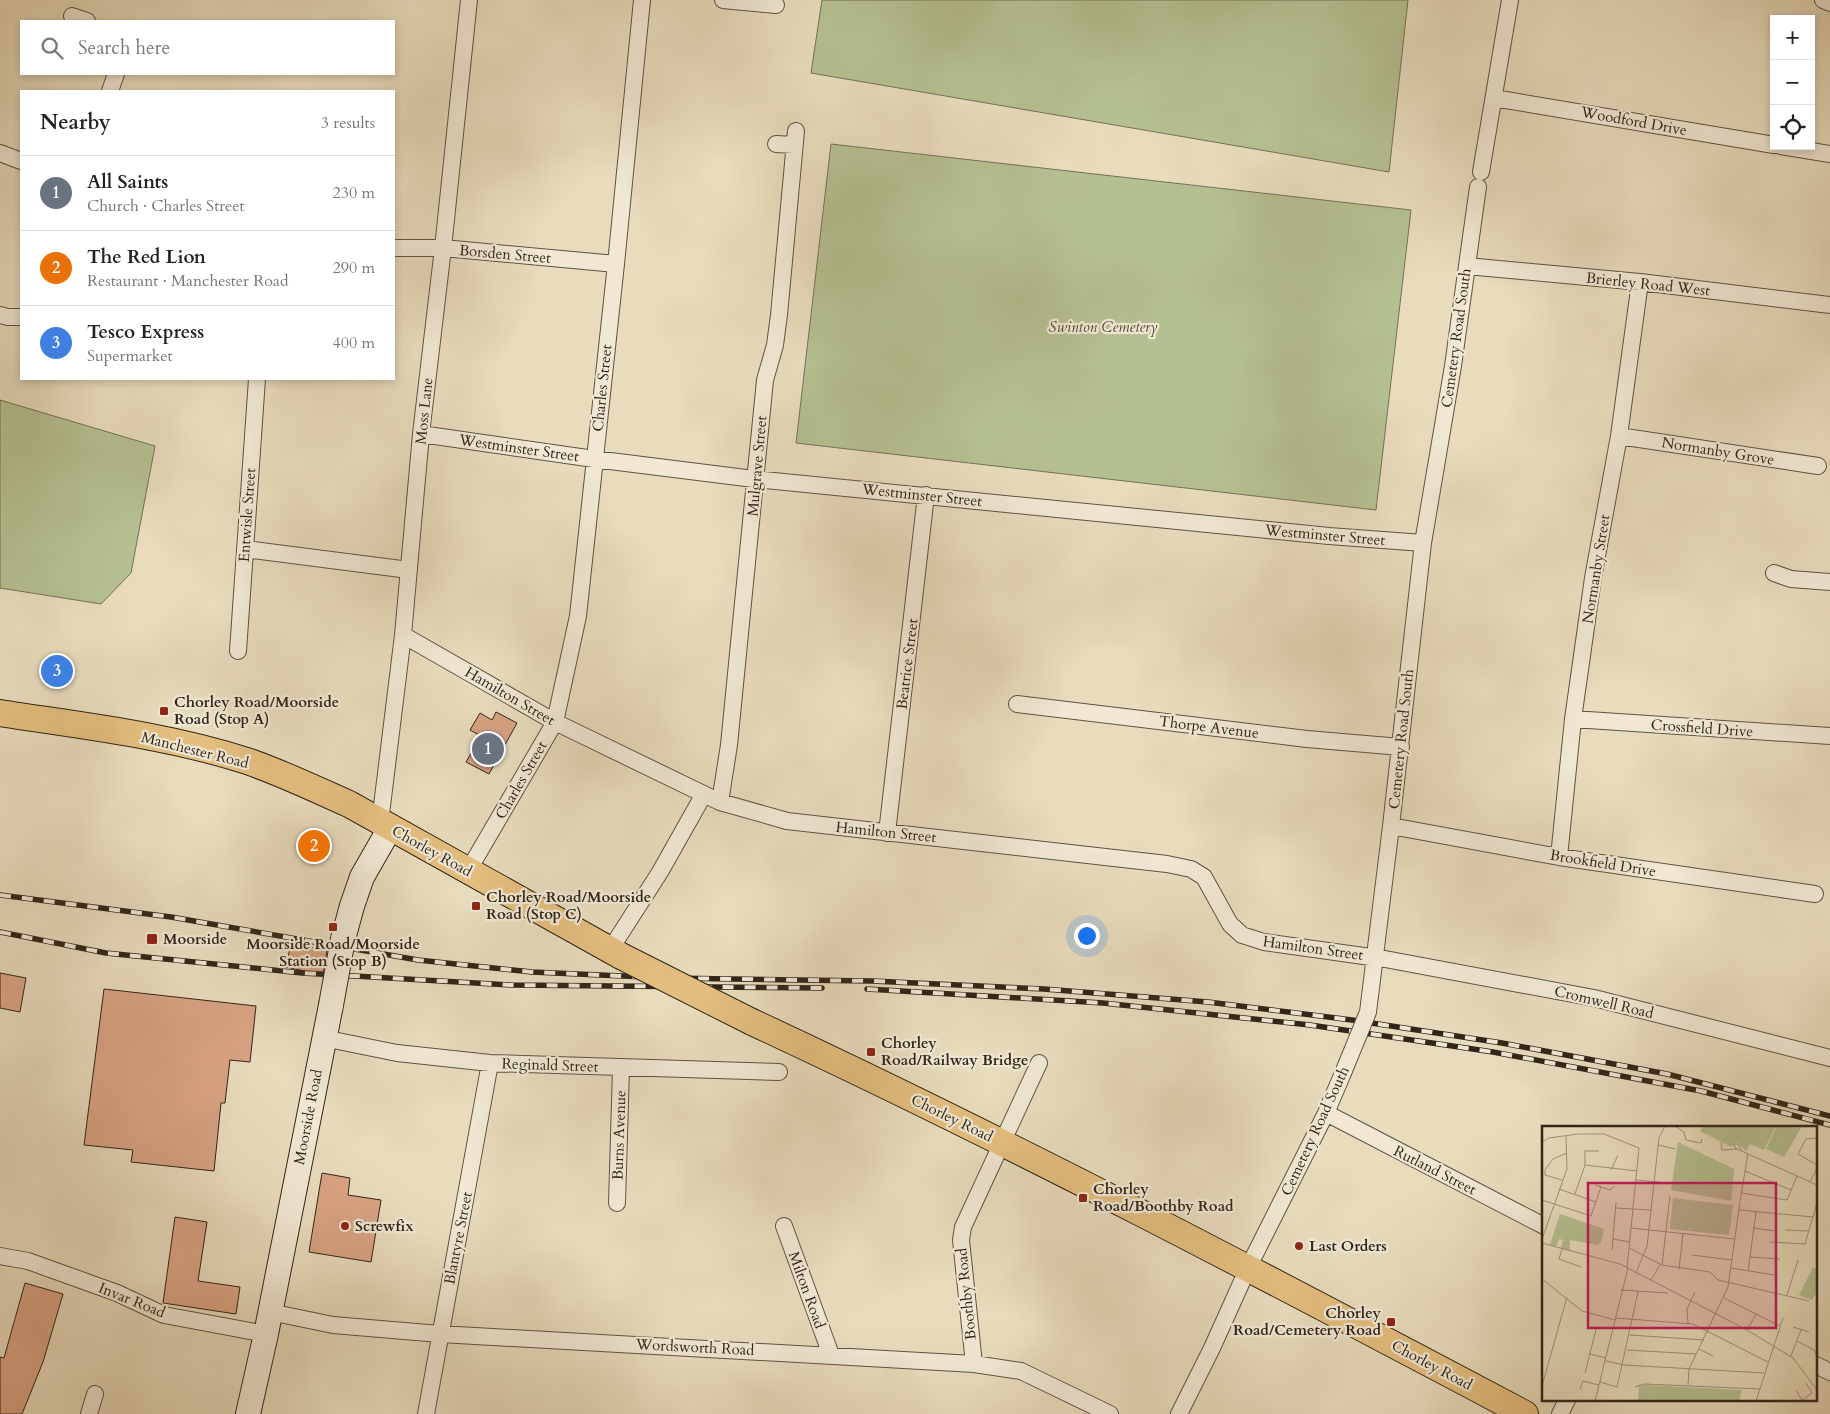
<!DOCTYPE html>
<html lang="en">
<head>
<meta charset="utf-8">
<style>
	body { margin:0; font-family:Cardo,serif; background:#f2f2f2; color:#222 }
	.controls { position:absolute; right:15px; top:15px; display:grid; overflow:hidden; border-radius:0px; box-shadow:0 2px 8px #0003 }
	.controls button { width:45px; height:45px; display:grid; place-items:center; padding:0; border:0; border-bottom:1px solid #e0e0e0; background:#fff; color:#222; font:25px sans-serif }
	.you { position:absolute; left:1086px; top:935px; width:18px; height:18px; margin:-12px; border:4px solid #fff; border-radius:50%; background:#1a73e8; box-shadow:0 0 0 8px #1a73e833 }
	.badge { display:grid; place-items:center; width:32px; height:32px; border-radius:50%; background:#d93025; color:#fff; font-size:16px; font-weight:700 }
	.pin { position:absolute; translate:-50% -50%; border:2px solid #fff; box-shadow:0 1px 5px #0006 }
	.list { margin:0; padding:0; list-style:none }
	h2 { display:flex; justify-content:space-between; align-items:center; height:65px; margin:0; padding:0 20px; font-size:21px }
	h2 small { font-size:16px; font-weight:400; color:#767676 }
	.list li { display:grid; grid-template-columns:32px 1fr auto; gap:15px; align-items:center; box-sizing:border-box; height:75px; padding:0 20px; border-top:1px solid #e0e0e0 }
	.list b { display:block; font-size:19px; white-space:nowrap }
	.list p { margin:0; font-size:16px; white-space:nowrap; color:#767676 }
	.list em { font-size:16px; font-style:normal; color:#767676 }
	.icon { flex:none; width:28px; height:28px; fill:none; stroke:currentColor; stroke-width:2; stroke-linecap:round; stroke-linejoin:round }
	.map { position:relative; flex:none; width:1830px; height:1414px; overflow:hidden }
	.search { position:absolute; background:#fff; box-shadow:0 2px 8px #0003; left:20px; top:20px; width:375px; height:55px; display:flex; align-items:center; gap:12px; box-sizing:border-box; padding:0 18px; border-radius:0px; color:#767676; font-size:19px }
	.panel { position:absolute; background:#fff; box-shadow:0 2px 8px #0003; left:20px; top:90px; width:375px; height:290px; border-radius:0px }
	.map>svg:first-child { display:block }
</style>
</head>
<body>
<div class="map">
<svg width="1830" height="1414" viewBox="0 0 1830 1414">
	<rect width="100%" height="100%" fill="#e8dcbd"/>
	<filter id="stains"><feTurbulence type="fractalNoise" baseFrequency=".004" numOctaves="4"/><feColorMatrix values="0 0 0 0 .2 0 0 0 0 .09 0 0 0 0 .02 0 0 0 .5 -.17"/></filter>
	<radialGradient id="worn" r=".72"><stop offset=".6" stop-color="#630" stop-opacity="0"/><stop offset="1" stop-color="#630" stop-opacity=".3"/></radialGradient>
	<path fill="#b5c092" stroke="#737256" d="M 822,0 L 1408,0 L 1389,172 L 811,73 Z
		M 831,144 L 1411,210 L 1376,510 L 796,443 Z
		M 0,400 L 155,446 L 131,573 L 101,604 L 0,588 Z"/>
	<path fill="#d9a384" stroke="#312519" d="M 496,712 L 517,723 L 489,774 L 466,762 L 481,736 L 470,730 L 480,713 L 492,720 Z
		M 291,943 L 327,951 L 323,975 L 286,967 Z
		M 0,973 L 26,978 L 20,1012 L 0,1008 Z
		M 104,989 L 256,1006 L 250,1062 L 230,1060 L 225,1103 L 221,1103 L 214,1171 L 131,1162 L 133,1150 L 84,1145 Z
		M 322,1173 L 350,1178 L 348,1195 L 381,1200 L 371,1262 L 309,1252 Z
		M 175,1217 L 207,1222 L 198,1281 L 240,1287 L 236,1314 L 163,1303 Z
		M 25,1283 L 63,1294 L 43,1362 L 22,1414 L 0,1414 L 0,1357 L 4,1358 Z"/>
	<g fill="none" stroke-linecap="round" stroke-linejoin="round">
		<g stroke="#5f5342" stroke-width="18">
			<path id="street" d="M 723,0 L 776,5
				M 1823,0 L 1830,3
				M 72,16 L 87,21
				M 110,91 L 116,74
				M 1494,98 L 1774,145
				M 776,144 L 794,145
				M 1781,146 L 1830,154
				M 0,153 L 21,161
				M 1481,172 L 1510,0
				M 394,248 L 443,248 L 616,264
				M 1467,266 L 1640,282 L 1830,305
				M 0,315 L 8,317 L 21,317
				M 421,434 L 594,459 L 754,479 L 1329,536 L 1423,543
				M 1619,436 L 1818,466
				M 245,549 L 409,570
				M 1774,573 L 1791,579 L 1830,582
				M 403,635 L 555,722 L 720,802 L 787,821 L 1167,864 L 1191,869 L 1204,877 L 1230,924 L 1242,935 L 1264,942 L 1385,959 L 1594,998 L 1830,1058
				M 238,651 L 257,379
				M 1017,704 L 1307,739 L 1401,747
				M 1573,719 L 1830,736
				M 720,802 L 729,745 L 765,380 L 775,345 L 779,315 L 796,131
				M 380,822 L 403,635 L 421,434 L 443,248 L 469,0
				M 1391,826 L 1559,857 L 1815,894
				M 887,833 L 926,495
				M 1559,857 L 1573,719 L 1593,578 L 1619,436 L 1640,282
				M 468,871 L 555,722 L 578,616 L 616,264 L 642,0
				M 610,950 L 660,872 L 704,794
				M 1370,996 L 1391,826 L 1423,543 L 1453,366 L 1478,187
				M 323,1038 L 397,1053 L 490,1063 L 779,1072
				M 1326,1113 L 1544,1226
				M 617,1203 L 621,1068
				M 784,1226 L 831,1355
				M 0,1256 L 28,1261 L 117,1293 L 164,1315 L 266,1334
				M 270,1312 L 333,1325 L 440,1334 L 974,1364 L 1021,1371 L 1110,1414
				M 974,1364 L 961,1240 L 963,1227 L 1039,1063
				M 1816,1365 L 1830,1372
				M 89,1414 L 95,1394
				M 426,1414 L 490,1063
				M 1179,1414 L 1212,1348 L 1248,1268 L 1326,1113 L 1343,1073
				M 1560,1414 L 1567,1400"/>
		</g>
		<g stroke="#312519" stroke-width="26">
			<path id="secondary" d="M 343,939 L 352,906 L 362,877 L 390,828
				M 248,1414 L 266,1334 L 331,1005"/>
		</g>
		<g stroke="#312519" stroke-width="28">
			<path id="primary" d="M 0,713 C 83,726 167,735 247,761 C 282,773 315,789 349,804 L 621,956
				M 752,1022 C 1014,1144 1270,1279 1525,1414"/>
		</g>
		<use href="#street" stroke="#f0e8d4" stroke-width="16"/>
		<use href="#secondary" stroke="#f0e8d4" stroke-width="24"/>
		<use href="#primary" stroke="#e4be7e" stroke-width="26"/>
		<g stroke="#312519" stroke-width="5.5">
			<path id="rail" d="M 0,895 L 171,917 L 418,960 L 532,972 L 668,978 L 872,981 L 1044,989 L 1208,1002 L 1352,1020 L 1502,1043 L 1667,1074 L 1830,1116
				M 0,932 L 106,953 L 302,973 L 511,985 L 822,988
				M 867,989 L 1103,1003 L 1310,1025 L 1493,1052 L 1701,1091 L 1830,1125"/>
		</g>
		<use href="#rail" stroke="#f0e8d4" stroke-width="4" stroke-dasharray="11" stroke-linecap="butt"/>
		<g stroke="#5f5342" stroke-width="18" stroke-linecap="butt">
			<path id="street-bridge" d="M 1343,1073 L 1368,1012 L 1370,996"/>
		</g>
		<g stroke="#312519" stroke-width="26" stroke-linecap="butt">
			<path id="secondary-bridge" d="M 331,1005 L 343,939"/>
		</g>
		<g stroke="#312519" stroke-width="28" stroke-linecap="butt">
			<path id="primary-bridge" d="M 621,956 L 752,1022"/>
		</g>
		<use href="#street-bridge" stroke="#f0e8d4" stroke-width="16"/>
		<use href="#secondary-bridge" stroke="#f0e8d4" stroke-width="24"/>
		<use href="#primary-bridge" stroke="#e4be7e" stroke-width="26"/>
	</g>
	<g fill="#8f2418" stroke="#f0e8d4" stroke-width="2">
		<rect x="159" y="706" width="10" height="10" rx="2.5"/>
		<rect x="471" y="901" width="10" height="10" rx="2.5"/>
		<rect x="328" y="922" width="10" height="10" rx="2.5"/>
		<rect x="146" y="933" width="12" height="12" rx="2.5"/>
		<rect x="866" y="1047" width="10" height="10" rx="2.5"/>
		<rect x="1078" y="1193" width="10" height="10" rx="2.5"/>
		<circle cx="345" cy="1226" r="5"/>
		<circle cx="1299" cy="1246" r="5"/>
		<rect x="1386" y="1317" width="10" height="10" rx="2.5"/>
	</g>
	<g text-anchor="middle" stroke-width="4.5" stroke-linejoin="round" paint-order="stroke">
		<g font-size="15" fill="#312519" stroke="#f0e8d4">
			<text transform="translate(1634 121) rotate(10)" y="5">Woodford Drive</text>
			<text transform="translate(505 254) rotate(5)" y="5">Borsden Street</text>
			<text transform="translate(1648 284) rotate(6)" y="5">Brierley Road West</text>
			<text transform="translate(1456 338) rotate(-82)" y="5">Cemetery Road South</text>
			<text transform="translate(602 388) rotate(-84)" y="5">Charles Street</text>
			<text transform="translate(424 411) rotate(-84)" y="5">Moss Lane</text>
			<text transform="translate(519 448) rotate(8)" y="5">Westminster Street</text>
			<text transform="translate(1718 451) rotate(9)" y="5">Normanby Grove</text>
			<text transform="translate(757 466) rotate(-85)" y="5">Mulgrave Street</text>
			<text transform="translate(922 495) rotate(6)" y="5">Westminster Street</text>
			<text transform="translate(247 515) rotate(-86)" y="5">Entwisle Street</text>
			<text transform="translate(1325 535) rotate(5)" y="5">Westminster Street</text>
			<text transform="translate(1596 569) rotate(-81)" y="5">Normanby Street</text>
			<text transform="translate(907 664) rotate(-83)" y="5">Beatrice Street</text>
			<text transform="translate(510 696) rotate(30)" y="5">Hamilton Street</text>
			<text transform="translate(1209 727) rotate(7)" y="5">Thorpe Avenue</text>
			<text transform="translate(1702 728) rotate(4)" y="5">Crossfield Drive</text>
			<text transform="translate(1401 739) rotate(-84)" y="5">Cemetery Road South</text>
			<text transform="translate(195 750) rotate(14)" y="5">Manchester Road</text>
			<text transform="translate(521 780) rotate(-60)" y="5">Charles Street</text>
			<text transform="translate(886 832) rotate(6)" y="5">Hamilton Street</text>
			<text transform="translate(432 851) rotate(29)" y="5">Chorley Road</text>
			<text transform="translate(1603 863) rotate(9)" y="5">Brookfield Drive</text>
			<text transform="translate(1313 948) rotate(8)" y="5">Hamilton Street</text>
			<text transform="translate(1604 1002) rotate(13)" y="5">Cromwell Road</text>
			<text transform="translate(550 1065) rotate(2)" y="5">Reginald Street</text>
			<text transform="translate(308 1117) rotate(-79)" y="5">Moorside Road</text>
			<text transform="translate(952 1118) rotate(26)" y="5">Chorley Road</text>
			<text transform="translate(1315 1131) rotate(-65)" y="5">Cemetery Road South</text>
			<text transform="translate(619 1135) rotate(-88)" y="5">Burns Avenue</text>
			<text transform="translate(1435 1170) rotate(27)" y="5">Rutland Street</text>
			<text transform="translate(458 1238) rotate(-79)" y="5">Blantyre Street</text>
			<text transform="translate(807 1290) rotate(70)" y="5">Milton Road</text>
			<text transform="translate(966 1294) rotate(-96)" y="5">Boothby Road</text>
			<text transform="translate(132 1300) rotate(22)" y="5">Invar Road</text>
			<text transform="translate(695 1347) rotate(3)" y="5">Wordsworth Road</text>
			<text transform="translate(1432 1365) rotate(28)" y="5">Chorley Road</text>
		</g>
		<g font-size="15" font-style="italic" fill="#524c37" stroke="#f0e8d4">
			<text x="1103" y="332">Swinton Cemetery</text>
		</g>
		<g font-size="15" font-weight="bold" fill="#312519" stroke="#f0e8d4" text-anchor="start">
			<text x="174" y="707">Chorley Road/Moorside<tspan x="174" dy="17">Road (Stop A)</tspan></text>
			<text x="486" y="902">Chorley Road/Moorside<tspan x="486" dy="17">Road (Stop C)</tspan></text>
			<text x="163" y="944">Moorside</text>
			<text x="333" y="949" text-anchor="middle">Moorside Road/Moorside<tspan x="333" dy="17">Station (Stop B)</tspan></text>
			<text x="881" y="1048">Chorley<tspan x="881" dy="17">Road/Railway Bridge</tspan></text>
			<text x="1093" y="1194">Chorley<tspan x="1093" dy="17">Road/Boothby Road</tspan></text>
			<text x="355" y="1231">Screwfix</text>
			<text x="1309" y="1251">Last Orders</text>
			<text x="1381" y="1318" text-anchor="end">Chorley<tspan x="1381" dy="17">Road/Cemetery Road</tspan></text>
		</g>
	</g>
	<g transform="translate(1542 1126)">
		<rect width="275" height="275" fill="#e8dcbd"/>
		<path d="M 161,0 L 234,0 L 222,24 L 208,18 L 204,25 L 195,16 L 189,21 L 158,5 ZM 235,0 L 259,2 L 242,31 L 224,23 ZM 136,16 L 192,43 L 189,75 L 129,64 ZM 131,72 L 191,79 L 187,109 L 128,103 ZM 18,88 L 62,103 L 59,116 L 56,119 L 28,114 L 28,125 L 19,123 L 21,114 L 17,113 L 14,121 L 8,119 ZM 271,141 L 275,144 L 275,166 L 270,174 L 257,169 ZM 103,259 L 200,264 L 197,275 L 96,275 L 97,260 Z" fill="#b5c092"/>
		<path fill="none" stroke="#9f937b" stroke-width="1" d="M 133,0 L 142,6 L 144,14 L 159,17 L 160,13M 275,12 L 264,13 L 256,28 L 275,39M 0,16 L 7,12 L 36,8 L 62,8 L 97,22 L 85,142M 179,16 L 180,24 L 195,23M 116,19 L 133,23M 200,25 L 196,18 L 192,18 L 193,22 L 206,28 L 275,59M 43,39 L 95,45M 69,44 L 76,29M 203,45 L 249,64M 20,54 L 3,49 L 3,44 L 11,33 L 25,27M 94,54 L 126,57M 268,56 L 275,42M 53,59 L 68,64 L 73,60M 17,63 L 54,76M 199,67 L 245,74 L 255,50M 33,68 L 43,39 L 43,25 L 57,25M 0,74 L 49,90 L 59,61M 198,75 L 206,28M 73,82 L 109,84M 197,84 L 271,91M 89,102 L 192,113M 212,102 L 233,105M 243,104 L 266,105M 0,113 L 25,43 L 24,9M 71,113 L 88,116M 228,116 L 263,118 L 275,77M 0,117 L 78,138 L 205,204 L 251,232 L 275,264M 87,122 L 120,139 L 168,146 L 176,154 L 267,175M 20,123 L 17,133 L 39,141M 70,124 L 74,76M 150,129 L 190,134M 208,131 L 238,133M 120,139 L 128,70M 189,142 L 232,149M 137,143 L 141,108M 206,145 L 214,86M 94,147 L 105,120 L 117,12 L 123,0M 0,153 L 40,185 L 73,194M 109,154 L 118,139M 79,164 L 126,167M 245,169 L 256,134M 182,172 L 238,200M 74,192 L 151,198 L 226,236M 146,197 L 145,183 L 153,166M 251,201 L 267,206M 205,204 L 214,188M 88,209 L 162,214M 255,215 L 272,224 L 275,231M 157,223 L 171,230M 85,224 L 154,228M 48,228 L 64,232M 249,230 L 259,204M 64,235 L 82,239 L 222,247M 43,247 L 55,200M 58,256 L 75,261 L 96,166M 146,259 L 147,243 L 186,161 L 198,76M 0,260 L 25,171M 93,261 L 102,258 L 218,263M 38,263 L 41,255 L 57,259M 254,264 L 260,274 L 270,267 L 264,257M 53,275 L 86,142M 214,275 L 241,192"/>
		<path fill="#c2185b" fill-opacity="0.15" stroke="#c2185b" stroke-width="2.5" d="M 46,57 L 234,57 L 234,202 L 46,202 Z"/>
		<rect width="275" height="275" fill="none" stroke="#312519" stroke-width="2.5"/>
	</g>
	<rect width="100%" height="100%" filter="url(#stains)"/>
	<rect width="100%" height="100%" fill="url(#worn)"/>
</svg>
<div class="controls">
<button>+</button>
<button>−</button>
<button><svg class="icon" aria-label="locate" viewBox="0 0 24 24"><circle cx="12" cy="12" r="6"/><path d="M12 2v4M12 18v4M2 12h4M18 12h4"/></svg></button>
</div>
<div class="you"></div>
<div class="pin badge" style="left:488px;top:749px;background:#6b7280">1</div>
<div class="pin badge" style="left:314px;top:846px;background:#e8710a">2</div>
<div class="pin badge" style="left:57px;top:671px;background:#3f7fe0">3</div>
<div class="search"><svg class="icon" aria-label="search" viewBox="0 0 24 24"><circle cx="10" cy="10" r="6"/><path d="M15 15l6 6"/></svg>Search here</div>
<section class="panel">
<h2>Nearby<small>3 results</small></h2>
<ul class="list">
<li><span class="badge" style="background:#6b7280">1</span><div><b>All Saints</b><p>Church · Charles Street</p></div><em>230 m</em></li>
<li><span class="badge" style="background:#e8710a">2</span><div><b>The Red Lion</b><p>Restaurant · Manchester Road</p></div><em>290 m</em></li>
<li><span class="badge" style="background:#3f7fe0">3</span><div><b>Tesco Express</b><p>Supermarket</p></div><em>400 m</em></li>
</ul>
</section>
</div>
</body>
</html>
